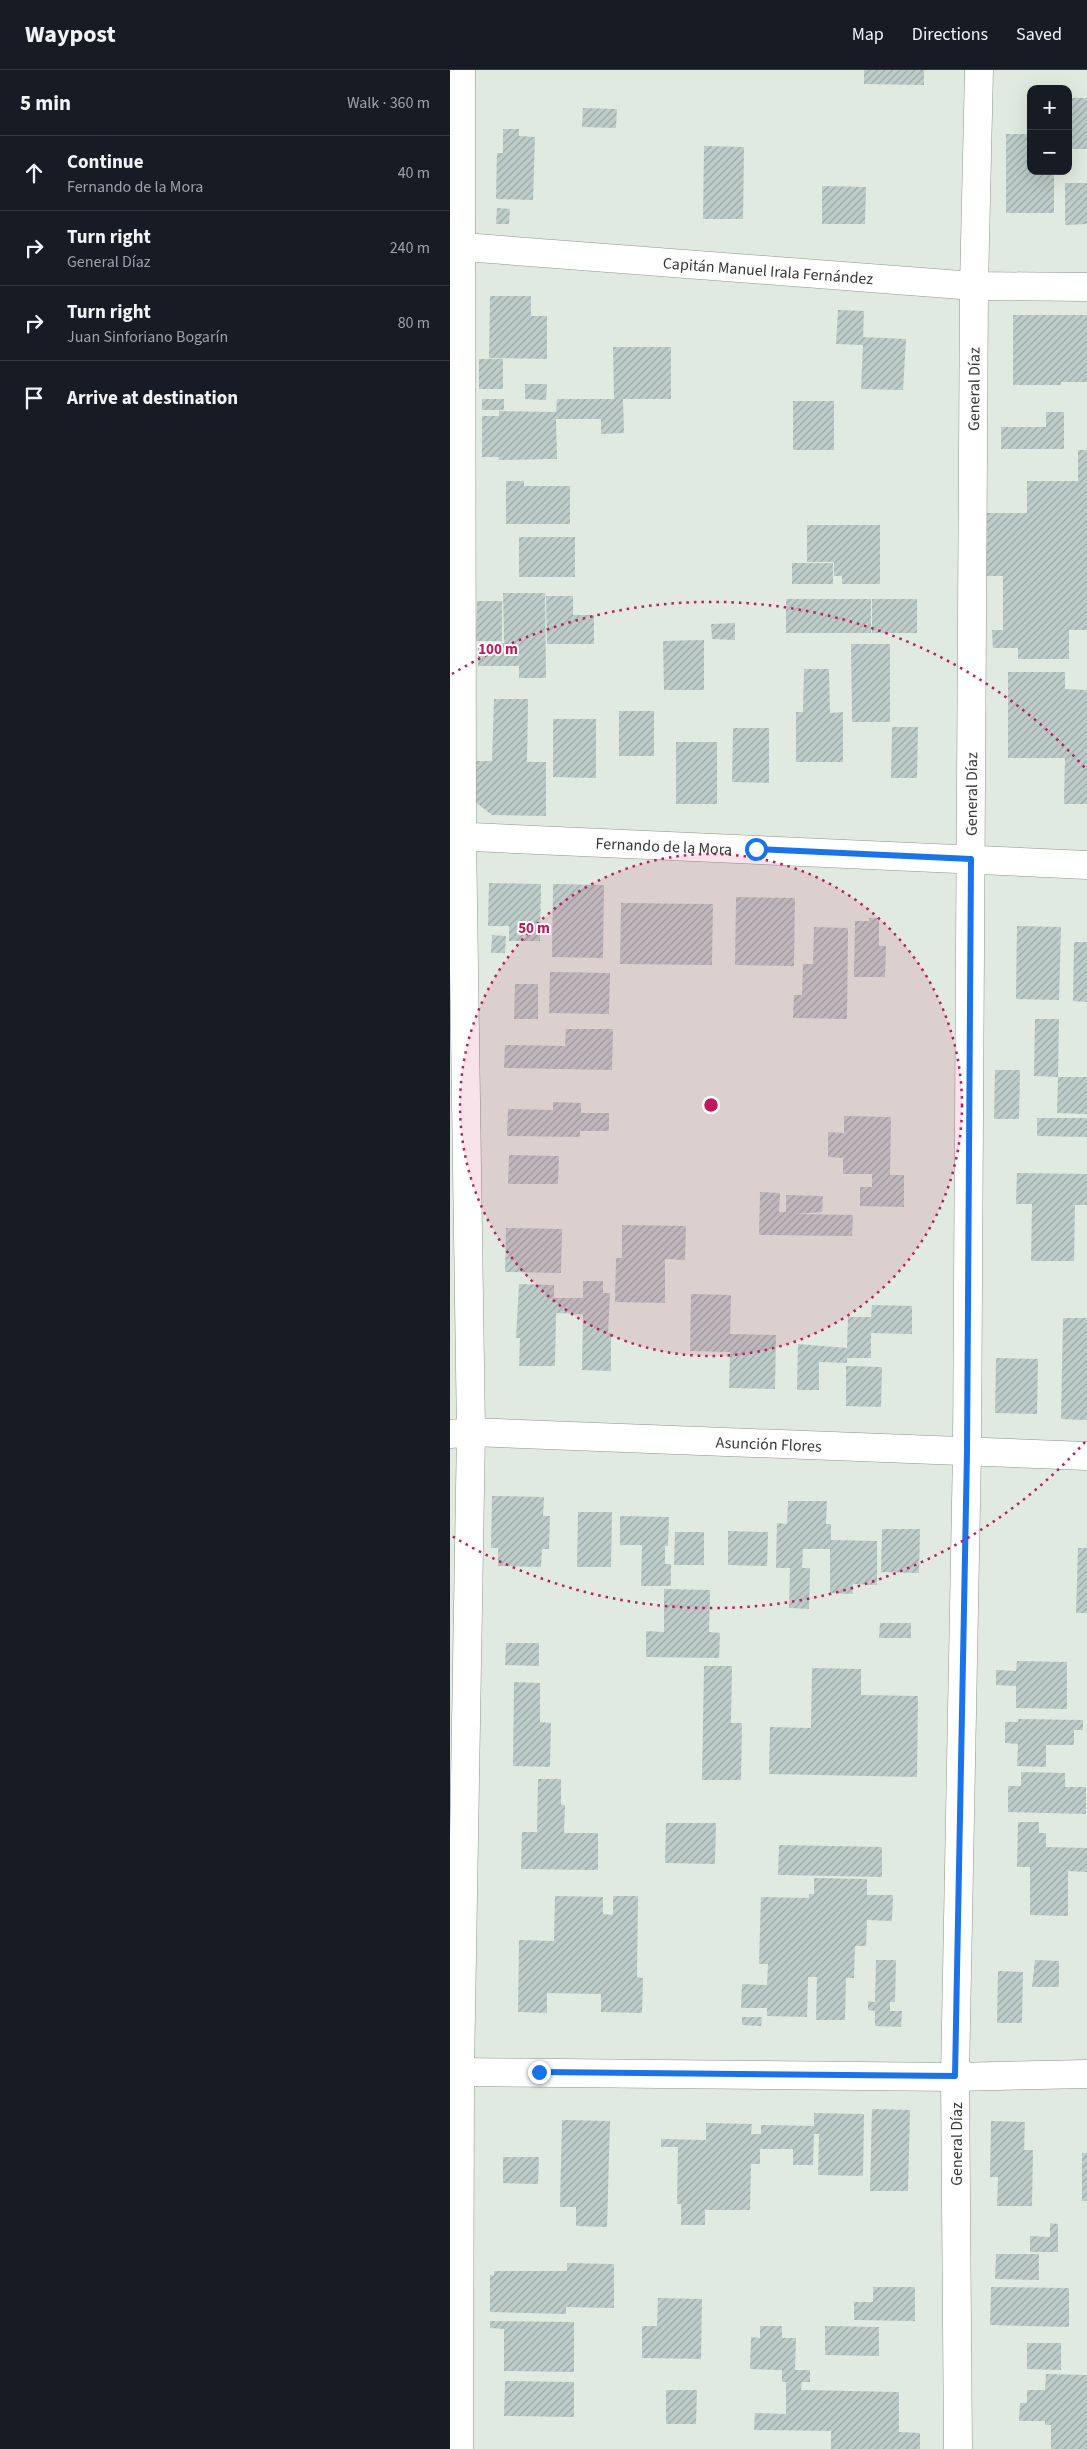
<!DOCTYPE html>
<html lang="en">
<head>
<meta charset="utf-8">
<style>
	body { margin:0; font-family:"Source Sans 3",sans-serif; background:#242831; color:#f1f3f6 }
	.controls { position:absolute; right:15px; top:15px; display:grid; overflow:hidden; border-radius:10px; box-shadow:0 5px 20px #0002 }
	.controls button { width:45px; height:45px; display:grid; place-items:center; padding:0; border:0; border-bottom:1px solid #363941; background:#171b24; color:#f1f3f6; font:25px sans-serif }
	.stop { position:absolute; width:15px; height:15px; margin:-11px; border:4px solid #1a73e8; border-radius:50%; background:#fff }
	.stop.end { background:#1a73e8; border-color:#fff; box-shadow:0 1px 5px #0008 }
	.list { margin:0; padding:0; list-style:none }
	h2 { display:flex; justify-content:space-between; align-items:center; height:65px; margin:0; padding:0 20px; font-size:21px }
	h2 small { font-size:16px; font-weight:400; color:#9ea1a6 }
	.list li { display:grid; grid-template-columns:32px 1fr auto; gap:15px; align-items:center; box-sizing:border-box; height:75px; padding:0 20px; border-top:1px solid #363941 }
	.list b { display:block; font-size:19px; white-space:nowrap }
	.list p { margin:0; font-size:16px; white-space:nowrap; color:#9ea1a6 }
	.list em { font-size:16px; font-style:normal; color:#9ea1a6 }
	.icon { flex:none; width:28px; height:28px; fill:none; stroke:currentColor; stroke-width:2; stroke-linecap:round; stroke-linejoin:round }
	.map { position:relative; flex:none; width:637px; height:2379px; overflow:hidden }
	header { display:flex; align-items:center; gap:30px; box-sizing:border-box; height:70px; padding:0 25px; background:#171b24; border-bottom:1px solid #363941 }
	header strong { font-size:24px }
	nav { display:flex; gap:28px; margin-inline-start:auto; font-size:18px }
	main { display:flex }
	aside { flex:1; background:#171b24 }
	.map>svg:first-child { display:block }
</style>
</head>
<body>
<header>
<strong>Waypost</strong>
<nav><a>Map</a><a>Directions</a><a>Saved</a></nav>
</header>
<main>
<aside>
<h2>5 min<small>Walk · 360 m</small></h2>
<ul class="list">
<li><svg class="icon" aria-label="ahead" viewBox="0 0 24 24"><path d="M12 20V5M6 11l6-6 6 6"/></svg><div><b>Continue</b><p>Fernando de la Mora</p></div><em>40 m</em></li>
<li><svg class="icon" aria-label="right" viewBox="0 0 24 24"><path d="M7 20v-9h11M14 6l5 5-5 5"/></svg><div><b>Turn right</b><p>General Díaz</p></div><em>240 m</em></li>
<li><svg class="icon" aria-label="right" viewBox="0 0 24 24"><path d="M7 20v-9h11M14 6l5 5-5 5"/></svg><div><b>Turn right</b><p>Juan Sinforiano Bogarín</p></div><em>80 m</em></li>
<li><svg class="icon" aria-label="arrive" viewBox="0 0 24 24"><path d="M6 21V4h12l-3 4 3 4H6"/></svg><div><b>Arrive at destination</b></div></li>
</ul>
</aside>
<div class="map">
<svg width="637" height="2379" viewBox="0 0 637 2379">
	<defs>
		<pattern id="building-hatch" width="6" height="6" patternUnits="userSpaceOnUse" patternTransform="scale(1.25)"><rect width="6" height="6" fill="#becdc9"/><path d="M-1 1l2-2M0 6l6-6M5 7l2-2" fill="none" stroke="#9ba7a4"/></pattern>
	</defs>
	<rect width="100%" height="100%" fill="#e0eae0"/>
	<path fill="url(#building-hatch)" d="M 414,0 L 474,0 L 474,15 L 414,14 Z
		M 618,28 L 637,28 L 637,79 L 618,79 Z
		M 133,38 L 167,39 L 166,58 L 132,57 Z
		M 53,59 L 69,59 L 69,66 L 85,67 L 83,130 L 46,129 L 47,83 L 53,83 Z
		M 556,64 L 581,64 L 581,101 L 604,101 L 604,143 L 556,143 Z
		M 254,76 L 294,77 L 293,149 L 253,149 Z
		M 615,113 L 637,113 L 637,154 L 615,155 Z
		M 372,116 L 416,117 L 415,154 L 372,154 Z
		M 47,138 L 60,139 L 59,154 L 46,154 Z
		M 40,226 L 81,226 L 81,246 L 97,246 L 97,289 L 39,288 Z
		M 388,240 L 414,241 L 413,267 L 456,269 L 453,320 L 411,319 L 413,275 L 386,274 Z
		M 563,245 L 637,245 L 637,312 L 611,312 L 611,315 L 563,315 Z
		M 163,277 L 221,277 L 221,329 L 173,329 L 174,363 L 151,364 L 151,349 L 106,349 L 107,389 L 48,390 L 49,387 L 32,387 L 32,346 L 49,346 L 49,341 L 106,342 L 107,329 L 164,329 Z
		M 29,289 L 53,289 L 53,319 L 29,319 Z
		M 75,314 L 97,314 L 96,330 L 75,329 Z
		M 32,329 L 54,329 L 54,340 L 32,340 Z
		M 343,331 L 384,331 L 384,380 L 343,380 Z
		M 596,342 L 614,342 L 614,379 L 551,379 L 551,357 L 596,357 Z
		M 628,380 L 637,380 L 637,560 L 619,560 L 619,589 L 568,589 L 568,578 L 543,578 L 542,560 L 553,560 L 553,506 L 535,506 L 535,443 L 577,443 L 577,411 L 628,411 Z
		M 56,411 L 74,411 L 74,416 L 120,416 L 120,454 L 56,454 Z
		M 357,455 L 430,455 L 430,514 L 392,514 L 392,506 L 384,506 L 384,492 L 357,492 Z
		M 69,467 L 125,467 L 125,507 L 69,507 Z
		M 342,493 L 383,493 L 383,514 L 342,514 Z
		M 53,523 L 95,523 L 96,608 L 69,608 L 69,596 L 28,596 L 28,573 L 54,573 Z
		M 96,526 L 123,526 L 123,545 L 144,545 L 144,574 L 97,574 Z
		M 336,529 L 421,529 L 421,563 L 336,563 Z
		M 422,529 L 467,529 L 467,563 L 422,563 Z
		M 27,531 L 52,531 L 52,571 L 26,571 Z
		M 285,553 L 285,570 L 262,569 L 261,554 Z
		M 254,570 L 254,620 L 214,620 L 213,571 Z
		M 401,574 L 440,574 L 440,652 L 402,652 Z
		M 354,599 L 379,599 L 380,643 L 393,642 L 393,692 L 346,692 L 346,642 L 353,642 Z
		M 558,602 L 615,602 L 615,619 L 637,620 L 637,734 L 614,734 L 615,688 L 558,688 Z
		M 44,629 L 78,629 L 77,692 L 96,692 L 96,746 L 42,745 L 24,731 L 24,691 L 42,691 Z
		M 169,641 L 204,641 L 204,686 L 169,686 Z
		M 103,649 L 146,649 L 146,708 L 103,707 Z
		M 442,657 L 468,657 L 467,708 L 441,708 Z
		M 283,658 L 319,658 L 319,713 L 282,712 Z
		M 226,672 L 267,672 L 267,734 L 226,734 Z
		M 39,813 L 91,814 L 90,871 L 59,871 L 59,856 L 38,856 Z
		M 103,814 L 154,815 L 153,888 L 102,887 Z
		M 286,827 L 345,828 L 344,896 L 285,895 Z
		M 171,833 L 263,834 L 262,895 L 170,894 Z
		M 419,848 L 429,848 L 429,876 L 436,876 L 435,907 L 404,907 L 405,851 L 419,851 Z
		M 567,856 L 611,857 L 609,930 L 566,929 Z
		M 364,857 L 398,858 L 397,949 L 343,948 L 344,925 L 352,925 L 353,894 L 363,894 Z
		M 42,865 L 56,866 L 55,883 L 41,883 Z
		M 624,872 L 637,872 L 637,932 L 623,931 Z
		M 100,902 L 160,903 L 159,944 L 99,943 Z
		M 65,914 L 88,914 L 88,949 L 64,949 Z
		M 585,949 L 609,949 L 608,1007 L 637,1007 L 637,1044 L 607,1043 L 608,1007 L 584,1006 Z
		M 116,959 L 163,959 L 162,1000 L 54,998 L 55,975 L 115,976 Z
		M 545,1000 L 570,1000 L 569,1049 L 544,1049 Z
		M 103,1032 L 131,1033 L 131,1043 L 159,1043 L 159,1061 L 130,1061 L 130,1067 L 57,1066 L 58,1039 L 103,1040 Z
		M 394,1046 L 441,1047 L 440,1105 L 454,1105 L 454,1137 L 410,1136 L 410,1117 L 422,1117 L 422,1104 L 393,1104 L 393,1088 L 378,1087 L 378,1062 L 394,1063 Z
		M 587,1048 L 637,1048 L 637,1067 L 587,1066 Z
		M 59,1085 L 109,1086 L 108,1114 L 58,1114 Z
		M 567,1103 L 637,1104 L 637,1135 L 625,1135 L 624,1191 L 581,1191 L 582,1134 L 566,1134 Z
		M 310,1122 L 330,1123 L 329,1142 L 336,1142 L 336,1125 L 373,1126 L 372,1142 L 346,1144 L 403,1145 L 402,1166 L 309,1165 Z
		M 172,1155 L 236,1156 L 235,1190 L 215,1189 L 215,1233 L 165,1232 L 166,1188 L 172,1188 Z
		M 56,1158 L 112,1159 L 111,1203 L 55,1202 Z
		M 133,1211 L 153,1211 L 153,1223 L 160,1223 L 158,1263 L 161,1263 L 161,1301 L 132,1300 L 133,1244 L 106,1243 L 105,1296 L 69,1296 L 70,1268 L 66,1268 L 69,1214 L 104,1215 L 104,1228 L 133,1228 Z
		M 241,1224 L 281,1225 L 280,1264 L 326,1265 L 325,1319 L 279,1318 L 280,1282 L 240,1281 Z
		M 422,1235 L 462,1236 L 462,1264 L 421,1263 L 421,1288 L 397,1288 L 397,1293 L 369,1292 L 369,1320 L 347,1320 L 348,1274 L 397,1278 L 398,1247 L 421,1247 Z
		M 613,1248 L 637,1248 L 637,1350 L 611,1349 Z
		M 546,1288 L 588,1289 L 587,1344 L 545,1343 Z
		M 396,1296 L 432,1297 L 431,1337 L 396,1336 Z
		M 42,1426 L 94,1427 L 93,1446 L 100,1446 L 99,1479 L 92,1479 L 91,1497 L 48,1496 L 48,1478 L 41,1478 Z
		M 338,1431 L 377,1431 L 376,1454 L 381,1454 L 381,1470 L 427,1471 L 427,1515 L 403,1514 L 403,1524 L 380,1523 L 380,1479 L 353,1479 L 352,1498 L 360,1498 L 359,1539 L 339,1538 L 340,1498 L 326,1498 L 327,1453 L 337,1454 Z
		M 128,1442 L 162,1442 L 161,1497 L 127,1497 Z
		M 170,1446 L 219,1447 L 218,1476 L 215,1476 L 215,1494 L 221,1494 L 221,1516 L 191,1516 L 192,1475 L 170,1475 Z
		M 432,1459 L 470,1459 L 469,1503 L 431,1502 Z
		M 278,1461 L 318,1462 L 317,1496 L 278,1495 Z
		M 225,1462 L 254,1462 L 254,1495 L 224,1495 Z
		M 628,1478 L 637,1478 L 637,1543 L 626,1543 Z
		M 214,1519 L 260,1520 L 259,1562 L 270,1563 L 269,1588 L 196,1587 L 196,1561 L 214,1562 Z
		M 430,1553 L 461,1553 L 461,1568 L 429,1568 Z
		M 56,1573 L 89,1573 L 89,1596 L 55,1595 Z
		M 567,1591 L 617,1592 L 617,1639 L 566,1638 L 566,1616 L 546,1615 L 546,1600 L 566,1601 Z
		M 254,1596 L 282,1596 L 281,1653 L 292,1653 L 291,1710 L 252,1710 Z
		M 362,1598 L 411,1599 L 411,1625 L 468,1626 L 467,1707 L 319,1704 L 320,1657 L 361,1658 Z
		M 64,1612 L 90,1613 L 90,1652 L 101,1653 L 100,1697 L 63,1696 Z
		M 568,1649 L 633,1650 L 633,1660 L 624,1660 L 624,1675 L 596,1675 L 596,1697 L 567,1696 L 568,1674 L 555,1673 L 555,1652 L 568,1652 Z
		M 571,1702 L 615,1703 L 615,1717 L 636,1717 L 636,1744 L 558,1742 L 558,1716 L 571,1716 Z
		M 88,1709 L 111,1709 L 111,1735 L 115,1735 L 114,1763 L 148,1763 L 148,1800 L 71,1799 L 72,1762 L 87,1762 Z
		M 568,1752 L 589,1752 L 589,1763 L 596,1763 L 596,1777 L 637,1778 L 637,1802 L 618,1801 L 618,1846 L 580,1845 L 580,1797 L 567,1797 Z
		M 216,1753 L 266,1753 L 265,1794 L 215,1793 Z
		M 329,1775 L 432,1777 L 432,1807 L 328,1805 Z
		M 364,1808 L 417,1809 L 417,1825 L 443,1825 L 442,1851 L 417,1850 L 416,1876 L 405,1876 L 404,1908 L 396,1908 L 395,1950 L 366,1950 L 367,1907 L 358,1907 L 357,1947 L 317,1946 L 317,1938 L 291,1938 L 292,1914 L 317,1915 L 318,1894 L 309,1894 L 311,1827 L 359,1828 L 359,1824 L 364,1824 Z
		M 105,1826 L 153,1827 L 153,1844 L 163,1845 L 163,1826 L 188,1826 L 187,1907 L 193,1908 L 192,1943 L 151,1942 L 151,1924 L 97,1923 L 97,1943 L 68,1942 L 69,1870 L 104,1871 Z
		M 426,1890 L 446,1890 L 445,1932 L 440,1932 L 440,1941 L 452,1941 L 451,1957 L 425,1956 L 425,1941 L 418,1940 L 418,1931 L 425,1932 Z
		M 585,1890 L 609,1891 L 609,1917 L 582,1917 Z
		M 548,1901 L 573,1902 L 572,1953 L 547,1953 Z
		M 292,1947 L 312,1947 L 311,1956 L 292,1955 Z
		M 422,2039 L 460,2040 L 458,2121 L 420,2121 Z
		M 364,2043 L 414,2044 L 413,2106 L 368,2105 L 369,2064 L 364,2064 L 363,2095 L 343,2095 L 343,2079 L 310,2079 L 310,2094 L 301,2094 L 300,2140 L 255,2140 L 255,2155 L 231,2155 L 231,2134 L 227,2134 L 228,2077 L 211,2077 L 211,2069 L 256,2070 L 256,2053 L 302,2054 L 301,2064 L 311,2064 L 311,2055 L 364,2056 Z
		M 112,2050 L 160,2051 L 157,2157 L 126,2156 L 126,2137 L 110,2137 Z
		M 541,2051 L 575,2052 L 574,2080 L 583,2080 L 582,2136 L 547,2136 L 548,2107 L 540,2107 Z
		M 632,2083 L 637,2083 L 637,2131 L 632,2131 Z
		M 53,2087 L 89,2087 L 88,2114 L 53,2113 Z
		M 600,2153 L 608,2154 L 608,2182 L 580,2182 L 580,2166 L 600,2167 Z
		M 546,2184 L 589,2184 L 589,2210 L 545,2209 Z
		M 117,2193 L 164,2194 L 164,2238 L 116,2237 L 116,2244 L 40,2242 L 40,2205 L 44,2206 L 44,2201 L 117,2201 Z
		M 423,2217 L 465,2217 L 465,2251 L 404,2250 L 404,2232 L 423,2232 Z
		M 541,2217 L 619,2218 L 619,2257 L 540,2255 Z
		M 208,2228 L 252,2229 L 251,2289 L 192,2288 L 192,2256 L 207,2256 Z
		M 40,2251 L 124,2252 L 124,2302 L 54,2301 L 54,2259 L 40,2258 Z
		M 310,2256 L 332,2256 L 332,2268 L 346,2268 L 345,2300 L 360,2300 L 360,2312 L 352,2312 L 351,2320 L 449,2322 L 449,2362 L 470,2363 L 470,2379 L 381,2379 L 381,2361 L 304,2360 L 305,2343 L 336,2344 L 336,2312 L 332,2312 L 332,2300 L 300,2299 L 301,2267 L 310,2268 Z
		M 375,2256 L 429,2257 L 429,2286 L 375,2285 Z
		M 577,2273 L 611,2273 L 611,2300 L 577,2299 Z
		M 596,2304 L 637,2305 L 637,2379 L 601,2379 L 601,2355 L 595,2355 L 595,2351 L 569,2351 L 570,2333 L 577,2333 L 577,2320 L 595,2320 Z
		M 55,2311 L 124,2312 L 124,2347 L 54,2346 Z
		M 216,2320 L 247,2320 L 246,2354 L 216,2354 Z"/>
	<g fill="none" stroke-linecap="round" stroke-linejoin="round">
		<g stroke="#8b958b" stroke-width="29">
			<g id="minor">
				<path id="s1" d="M 0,176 L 524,216 L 637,217"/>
				<path id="s2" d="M 0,766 L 637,795"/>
				<path id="s3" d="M 0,1364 L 21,1362 L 637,1386"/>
				<path d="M 0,2002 L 505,2007 L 637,2004"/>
				<path d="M 9,2379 L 10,2002 L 21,1362 L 12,766 L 11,0"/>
				<path id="s4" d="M 508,2379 L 505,2007 L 517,1382 L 524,216 L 529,0"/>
			</g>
		</g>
		<use href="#minor" stroke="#fff" stroke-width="28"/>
	</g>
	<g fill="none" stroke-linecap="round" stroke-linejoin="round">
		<path stroke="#1a73e8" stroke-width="6" d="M 89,2002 L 505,2006 L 517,1382 L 521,789 L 306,779"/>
	</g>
	<circle cx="261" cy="1035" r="251" fill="#c2185b" fill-opacity=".12"/>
	<g fill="none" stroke="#c2185b" stroke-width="2.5" stroke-dasharray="2.5 5">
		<circle cx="261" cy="1035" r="251"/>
		<path d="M635 1372A503 503 0 0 1 2 1466M2 604A503 503 0 0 1 635 698"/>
	</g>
	<g text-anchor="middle" stroke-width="4" stroke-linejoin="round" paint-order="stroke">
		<g font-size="16" fill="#363a36" stroke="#fff">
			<text dy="6" stroke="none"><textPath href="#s1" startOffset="319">Capitán Manuel Irala Fernández</textPath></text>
			<text dy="6" stroke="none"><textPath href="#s4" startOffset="2060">General Díaz</textPath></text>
			<text dy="6" stroke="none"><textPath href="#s4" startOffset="1655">General Díaz</textPath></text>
			<text dy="6" stroke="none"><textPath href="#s2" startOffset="214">Fernando de la Mora</textPath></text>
			<text dy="6" stroke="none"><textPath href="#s3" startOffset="319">Asunción Flores</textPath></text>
			<text transform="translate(506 2074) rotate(-90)" y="6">General Díaz</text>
		</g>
	</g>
	<circle cx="261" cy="1035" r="8" fill="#c2185b" stroke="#fff" stroke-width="2.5"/>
	<g font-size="15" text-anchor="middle" font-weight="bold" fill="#c2185b" stroke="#fff" stroke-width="4" stroke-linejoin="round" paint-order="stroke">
		<text x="48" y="584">100 m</text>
		<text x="84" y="863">50 m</text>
	</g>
</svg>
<div class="controls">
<button>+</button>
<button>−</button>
</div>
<div class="stop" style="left:306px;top:779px"></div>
<div class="stop end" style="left:89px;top:2002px"></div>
</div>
</main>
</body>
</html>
